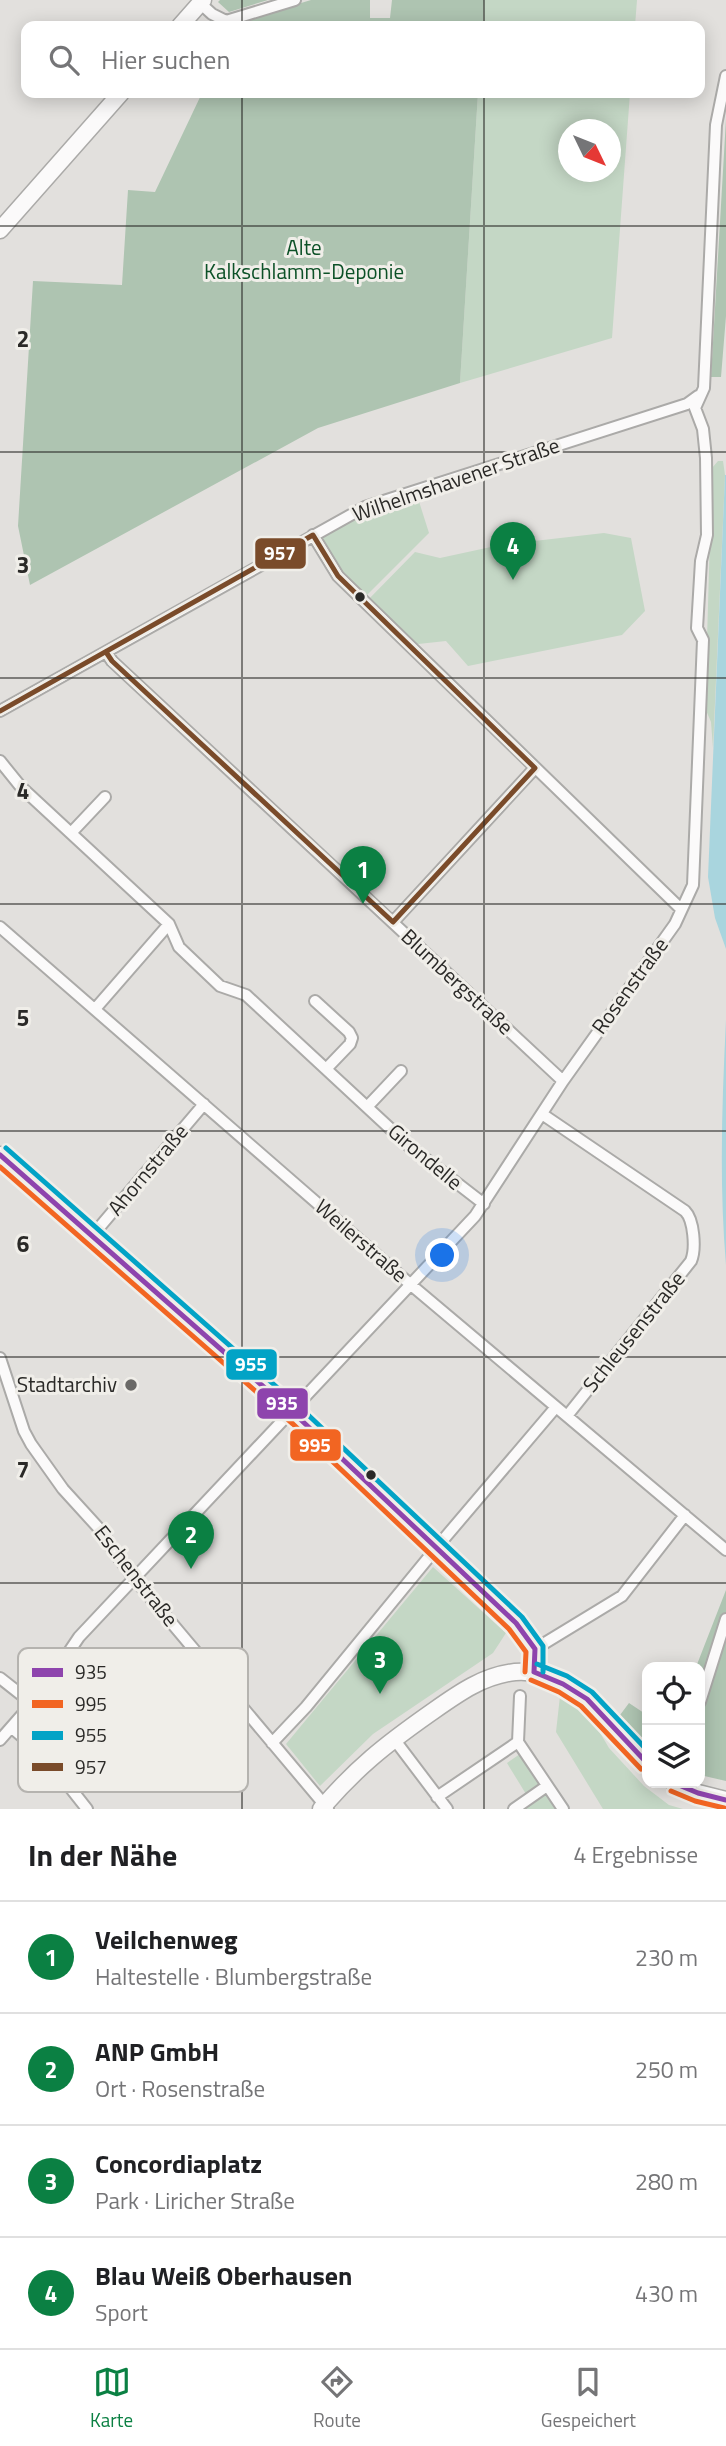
<!DOCTYPE html>
<html lang="de">
<head>
<meta charset="utf-8">
<style>
	body { margin:0; font-family:"Titillium Web",sans-serif; background:#f6f6f6; color:#202124 }
	.controls { position:absolute; right:21px; bottom:21px; display:grid; overflow:hidden; border-radius:14px; box-shadow:0 4px 18px #0003 }
	.controls button { width:63px; height:63px; display:grid; place-items:center; padding:0; border:0; border-bottom:2px solid #e0e0e0; background:#fff; color:#202124; font:35px sans-serif }
	.compass { position:absolute; left:558px; top:119px; width:63px; height:63px; border-radius:50%; background:#fff; box-shadow:0 4px 18px #0003; rotate:133deg }
	.you { position:absolute; left:443px; top:1256px; width:24px; height:24px; margin:-18px; border:5px solid #fff; border-radius:50%; background:#1a73e8; box-shadow:0 0 0 10px #1a73e833 }
	.badge { display:grid; place-items:center; width:46px; height:46px; border-radius:50%; background:#0b8043; color:#fff; font-size:23px; font-weight:700 }
	.pin { position:absolute; translate:-50% -58px; filter:drop-shadow(0 2px 4px #0008) }
	.pin::after { content:''; position:absolute; top:37px; width:24px; height:21px; background:inherit; clip-path:polygon(0 0,100% 0,50% 100%) }
	.list { margin:0; padding:0; list-style:none }
	h2 { display:flex; justify-content:space-between; align-items:center; height:91px; margin:0; padding:0 28px; font-size:30px }
	h2 small { font-size:23px; font-weight:400; color:#757577 }
	.list li { display:grid; grid-template-columns:46px 1fr auto; gap:21px; align-items:center; box-sizing:border-box; height:112px; padding:0 28px; border-top:2px solid #e0e0e0 }
	.list b { display:block; font-size:26px; white-space:nowrap }
	.list p { margin:0; font-size:23px; white-space:nowrap; color:#757577 }
	.list em { font-size:23px; font-style:normal; color:#757577 }
	.icon { flex:none; width:38px; height:38px; fill:none; stroke:currentColor; stroke-width:2; stroke-linecap:round; stroke-linejoin:round }
	.map { position:relative; flex:none; width:726px; height:1809px; overflow:hidden }
	.search { position:absolute; background:#fff; box-shadow:0 4px 18px #0003; left:21px; right:21px; top:21px; height:77px; display:flex; align-items:center; gap:18px; box-sizing:border-box; padding:0 24px; border-radius:14px; color:#757577; font-size:26px }
	.sheet { height:539px; background:#fff }
	nav { display:flex; justify-content:space-around; align-items:center; box-sizing:border-box; height:98px; border-top:2px solid #e0e0e0; background:#fff; font-size:19px; color:#757577 }
	nav a { display:grid; justify-items:center; gap:4px }
	nav .on { color:#0b8043 }
	.map>svg:first-child { display:block }
</style>
</head>
<body>
<div class="map">
<svg width="726" height="1809" viewBox="0 0 726 1809">
	<rect width="100%" height="100%" fill="#e2e0dd"/>
	<path fill="#c4d7c5" fill-rule="evenodd" d="M 484,0 L 637,0 L 635,26 L 483,26 Z
		M 478,93 L 630,93 L 612,338 L 460,383 ZM 568,130 L 610,130 L 610,172 L 568,172 Z
		M 718,461 L 723,461 L 725,475 L 713,748 L 711,722 L 705,708 L 712,468 Z
		M 416,492 L 429,533 L 366,596 L 337,569 L 318,536 L 354,515 Z
		M 604,533 L 631,538 L 645,611 L 622,635 L 468,666 L 446,641 L 409,645 L 365,603 L 415,552 L 440,558 L 500,545 Z
		M 433,1567 L 506,1633 L 493,1653 L 373,1734 L 320,1786 L 286,1744 Z
		M 560,1696 L 589,1714 L 609,1748 L 644,1786 L 669,1805 L 683,1809 L 603,1809 L 556,1732 Z
		M 520,1754 L 555,1809 L 515,1809 L 529,1799 L 507,1763 Z"/>
	<path fill="#aec4b1" d="M 220,0 L 268,0 L 229,12 L 218,2 Z
		M 311,0 L 370,0 L 370,18 L 390,18 L 392,0 L 484,0 L 483,26 L 234,26 L 235,23 Z
		M 202,93 L 478,93 L 460,383 L 318,428 L 30,585 L 18,526 L 33,281 L 122,285 L 128,190 L 155,192 Z
		M 726,119 L 726,316 L 721,377 L 711,377 Z
		M 726,1590 L 726,1781 L 700,1775 L 700,1667 L 696,1667 Z
		M 629,1703 L 647,1715 L 647,1744 L 620,1715 Z"/>
	<path fill="#a9d5de" d="M 725,475 L 726,475 L 726,949 L 715,918 L 708,877 Z
		M 726,1020 L 726,1265 C 719,1183 722,1102 726,1020 Z"/>
	<g fill="none" stroke-linecap="round" stroke-linejoin="round">
		<g stroke="#abaaa8" stroke-width="14">
			<path id="street" d="M 200,3 L 212,14 L 226,21 L 295,0
				M 313,535 L 338,576 L 681,909
				M 106,652 L 112,661 L 563,1081
				M 0,711 L 365,507 L 687,404 L 698,396
				M 0,761 L 21,787 L 169,924 L 179,947 L 220,986 L 246,995 L 409,1146 L 484,1204
				M 71,833 L 105,797
				M 393,922 L 535,768
				M 0,927 L 410,1284 L 726,1550
				M 315,1001 L 349,1032 L 352,1038 L 350,1044 L 326,1069
				M 95,1009 L 169,924
				M 367,1107 L 401,1071
				M 542,1114 L 685,1211 C 694,1220 696,1249 691,1261 L 567,1416
				M 92,1236 L 204,1104
				M 0,1358 L 24,1431 L 31,1444 L 63,1489 L 104,1534 L 112,1549 L 133,1577 L 328,1809
				M 437,1547 L 556,1407
				M 535,1649 L 622,1596 L 685,1515
				M 0,1678 L 33,1704
				M 520,1696 L 518,1742 L 563,1809
				M 700,1702 L 726,1619
				M 12,1728 L 46,1757 L 87,1809
				M 394,1739 L 447,1809
				M 0,1740 L 42,1692 L 79,1637 L 475,1216 L 563,1081 L 675,924 L 693,885 L 703,640 L 697,628 L 701,561 L 707,535 L 706,458 L 703,429 L 695,408 L 704,388 L 716,125 L 726,76
				M 272,1743 L 306,1707 L 429,1557
				M 437,1797 L 518,1742
				M 514,1809 L 547,1786"/>
		</g>
		<g stroke="#abaaa8" stroke-width="19">
			<path id="secondary" d="M 180,26 L 203,0
				M 0,230 L 121,93
				M 0,1155 L 123,1265 L 299,1418 L 516,1623 L 535,1649 L 534,1672
				M 674,1783 L 698,1793 L 726,1800
				M 321,1809 C 356,1768 385,1745 429,1714 C 456,1695 481,1676 515,1672 C 533,1670 551,1677 566,1685 C 600,1702 619,1738 647,1763"/>
		</g>
		<use href="#street" stroke="#fbfafa" stroke-width="10"/>
		<use href="#secondary" stroke="#fbfafa" stroke-width="16"/>
		<g stroke="#f0eee9" stroke-width="10">
			<path id="bus-1" d="M 0,1155 L 299,1418 L 516,1623 L 535,1649 L 534,1672
				M 534,1672 L 563,1684 L 587,1699 L 647,1763
				M 674,1783 L 698,1793 L 726,1800"/>
		</g>
		<g stroke="#f0eee9" stroke-width="10">
			<path id="bus-2" d="M 0,1167 L 293,1424 L 509,1629 L 526,1652 L 525,1672
				M 531,1680 L 559,1692 L 581,1706 L 641,1769
				M 671,1791 L 695,1801 L 724,1808"/>
		</g>
		<g stroke="#f0eee9" stroke-width="10">
			<path id="bus-3" d="M 6,1148 L 305,1412 L 522,1617 L 543,1646 L 543,1672
				M 537,1664 L 567,1676 L 592,1692 L 647,1750"/>
		</g>
		<g stroke="#f0eee9" stroke-width="10">
			<path id="bus-4" d="M 0,711 L 313,535 L 338,576 L 535,768 L 393,922 L 112,661 L 106,652"/>
		</g>
		<use href="#bus-1" stroke="#8e44ad" stroke-width="5"/>
		<use href="#bus-2" stroke="#f26522" stroke-width="5"/>
		<use href="#bus-3" stroke="#02a3c6" stroke-width="5"/>
		<use href="#bus-4" stroke="#7a4b2a" stroke-width="5"/>
	</g>
	<path fill="none" stroke="#2a2927" stroke-width="2" stroke-opacity="0.55" d="M 242,0 L 242,26M 484,0 L 484,26M 242,93 L 242,1809M 484,93 L 484,1809M 0,226 L 726,226M 0,452 L 726,452M 0,678 L 726,678M 0,904 L 726,904M 0,1131 L 726,1131M 0,1357 L 726,1357M 0,1583 L 726,1583"/>
	<g fill="#2a2927" stroke="#f0eee9" stroke-width="2.5">
		<circle cx="360" cy="597" r="6"/>
		<circle cx="371" cy="1475" r="6"/>
	</g>
	<circle fill="#6a6967" stroke="#f0eee9" stroke-width="2.5" cx="131" cy="1385" r="7"/>
	<g text-anchor="middle" stroke-width="6" stroke-linejoin="round" paint-order="stroke">
		<g font-size="21" fill="#0c5127" stroke="#f0eee9">
			<text x="304" y="255">Alte<tspan x="304" dy="24">Kalkschlamm-Deponie</tspan></text>
		</g>
		<g font-size="21" fill="#2a2927" stroke="#f0eee9">
			<text transform="translate(456 480) rotate(-19)" y="7">Wilhelmshavener Straße</text>
			<text transform="translate(457 982) rotate(43)" y="7">Blumbergstraße</text>
			<text transform="translate(630 986) rotate(-54)" y="7">Rosenstraße</text>
			<text transform="translate(425 1157) rotate(40)" y="7">Girondelle</text>
			<text transform="translate(148 1170) rotate(-50)" y="7">Ahornstraße</text>
			<text transform="translate(361 1241) rotate(41)" y="7">Weilerstraße</text>
			<text transform="translate(634 1332) rotate(-51)" y="7">Schleusenstraße</text>
			<text transform="translate(136 1576) rotate(52)" y="7">Eschenstraße</text>
		</g>
		<g font-size="21" fill="#2a2927" stroke="#f0eee9" text-anchor="end">
			<text x="117" y="1392">Stadtarchiv</text>
		</g>
	</g>
	<rect x="18" y="1648" width="230" height="144" rx="10" fill="#f0eee9" stroke="#b5b3af" stroke-width="2"/>
	<rect x="32" y="1668" width="31" height="9" fill="#8e44ad"/>
	<rect x="32" y="1700" width="31" height="8" fill="#f26522"/>
	<rect x="32" y="1731" width="31" height="9" fill="#02a3c6"/>
	<rect x="32" y="1763" width="31" height="8" fill="#7a4b2a"/>
	<g font-size="19" fill="#2a2927">
		<text x="75" y="1679">935</text>
		<text x="75" y="1711">995</text>
		<text x="75" y="1742">955</text>
		<text x="75" y="1774">957</text>
	</g>
	<g font-size="23" text-anchor="middle" font-weight="bold" fill="#2a2927" stroke="#f0eee9" stroke-width="6" stroke-linejoin="round" paint-order="stroke">
		<text x="23" y="347">2</text>
		<text x="23" y="573">3</text>
		<text x="23" y="799">4</text>
		<text x="23" y="1026">5</text>
		<text x="23" y="1252">6</text>
		<text x="23" y="1478">7</text>
	</g>
	<g stroke="#f0eee9" stroke-width="2.5">
		<rect x="254" y="537" width="53" height="33" rx="7" fill="#7a4b2a"/>
		<rect x="225" y="1348" width="53" height="33" rx="7" fill="#02a3c6"/>
		<rect x="256" y="1387" width="53" height="33" rx="7" fill="#8e44ad"/>
		<rect x="289" y="1428" width="53" height="34" rx="7" fill="#f26522"/>
	</g>
	<g font-size="19" text-anchor="middle" font-weight="bold" fill="#fff">
		<text x="280" y="560">957</text>
		<text x="251" y="1371">955</text>
		<text x="282" y="1410">935</text>
		<text x="315" y="1452">995</text>
	</g>
</svg>
<div class="controls">
<button><svg class="icon" aria-label="locate" viewBox="0 0 24 24"><circle cx="12" cy="12" r="6"/><path d="M12 2v4M12 18v4M2 12h4M18 12h4"/></svg></button>
<button><svg class="icon" aria-label="layers" viewBox="0 0 24 24"><path d="M12 4l9 5-9 5-9-5zM3 14l9 5 9-5"/></svg></button>
</div>
<svg class="compass" viewBox="-18 -18 36 36"><path d="M0-13l5 13h-10z" fill="#e53935"/><path d="M0 13l5-13h-10z" fill="#757577"/></svg>
<div class="you"></div>
<div class="pin badge" style="left:363px;top:904px">1</div>
<div class="pin badge" style="left:191px;top:1569px">2</div>
<div class="pin badge" style="left:380px;top:1694px">3</div>
<div class="pin badge" style="left:513px;top:580px">4</div>
<div class="search"><svg class="icon" aria-label="search" viewBox="0 0 24 24"><circle cx="10" cy="10" r="6"/><path d="M15 15l6 6"/></svg>Hier suchen</div>
</div>
<section class="sheet">
<h2>In der Nähe<small>4 Ergebnisse</small></h2>
<ul class="list">
<li><span class="badge">1</span><div><b>Veilchenweg</b><p>Haltestelle · Blumbergstraße</p></div><em>230 m</em></li>
<li><span class="badge">2</span><div><b>ANP GmbH</b><p>Ort · Rosenstraße</p></div><em>250 m</em></li>
<li><span class="badge">3</span><div><b>Concordiaplatz</b><p>Park · Liricher Straße</p></div><em>280 m</em></li>
<li><span class="badge">4</span><div><b>Blau Weiß Oberhausen</b><p>Sport</p></div><em>430 m</em></li>
</ul>
</section>
<nav>
<a class="on"><svg class="icon" aria-label="map" viewBox="0 0 24 24"><path d="M3 6l6-2 6 2 6-2v14l-6 2-6-2-6 2zM9 4v14M15 6v14"/></svg>Karte</a>
<a><svg class="icon" aria-label="directions" viewBox="0 0 24 24"><path d="M12 3l9 9-9 9-9-9zM9 14v-3h6M13 9l2 2-2 2"/></svg>Route</a>
<a><svg class="icon" aria-label="saved" viewBox="0 0 24 24"><path d="M7 4h10v16l-5-4-5 4z"/></svg>Gespeichert</a>
</nav>
</body>
</html>
